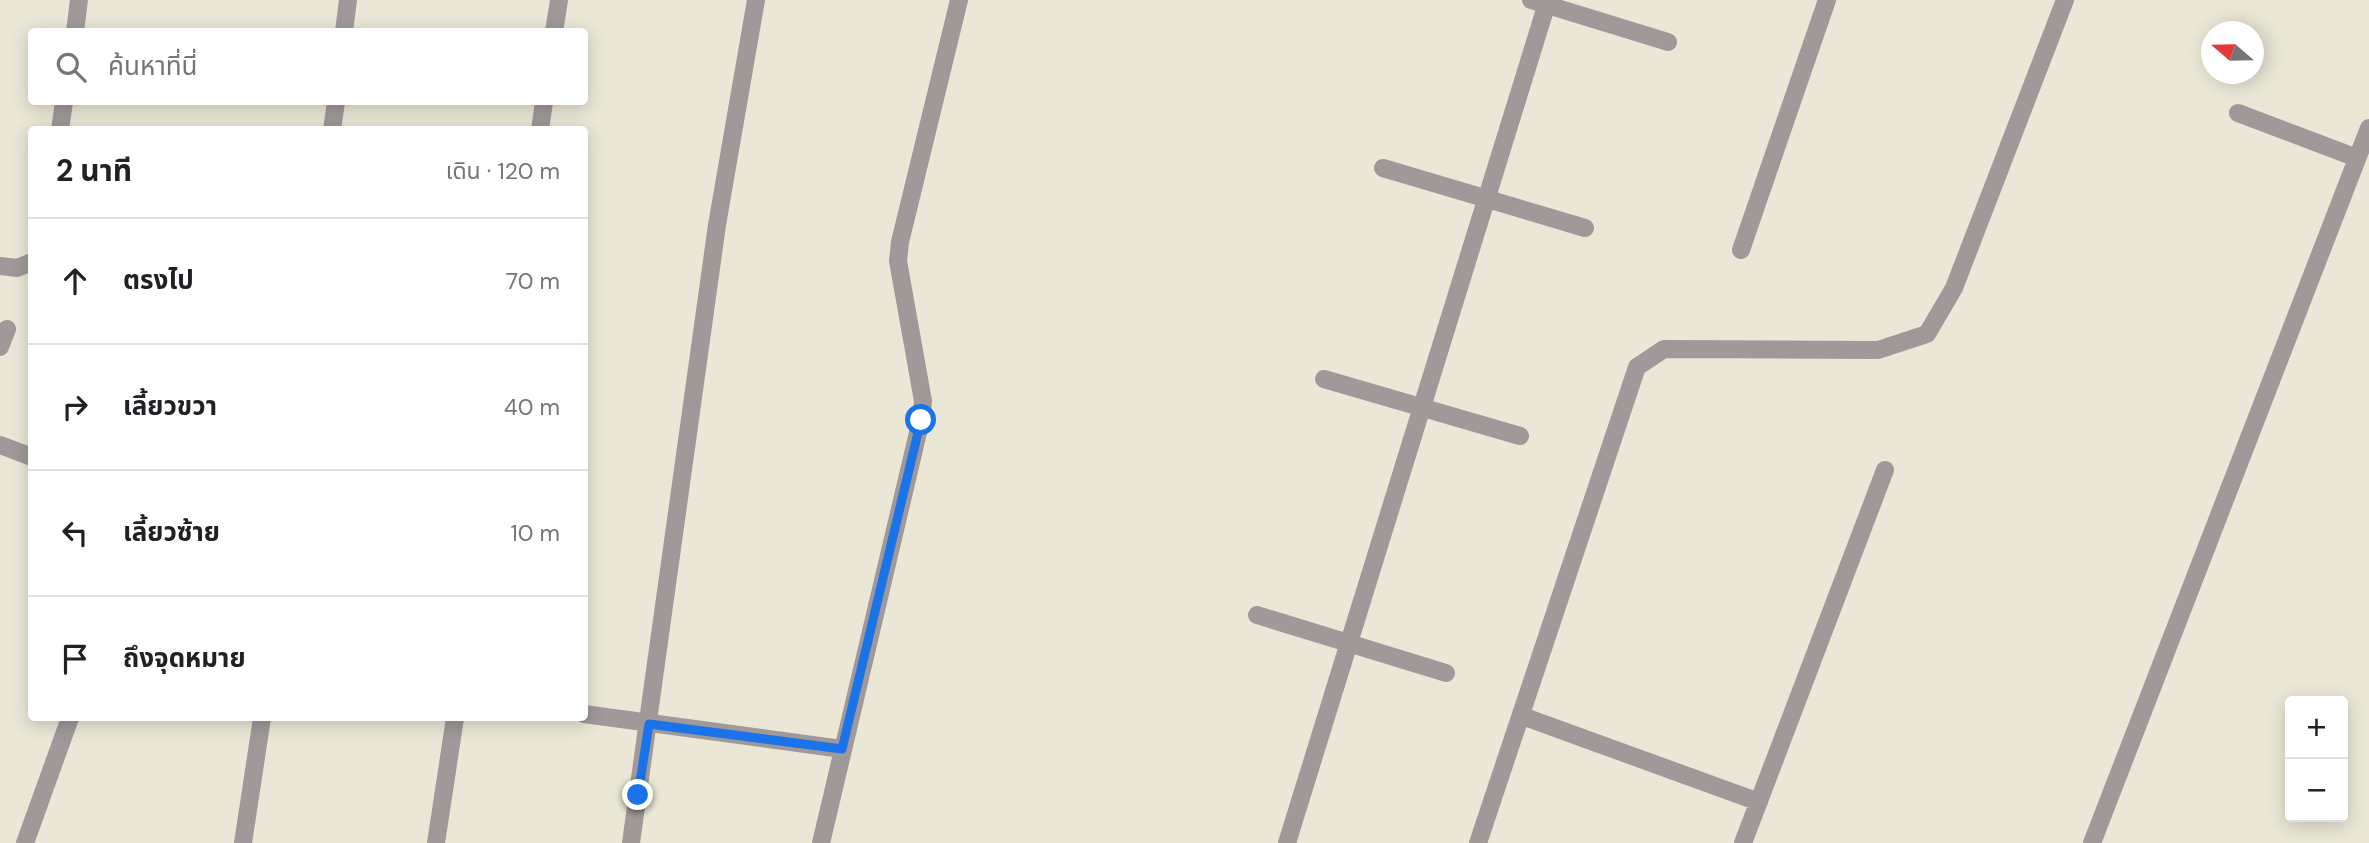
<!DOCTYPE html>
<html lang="th">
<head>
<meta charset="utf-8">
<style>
	body { margin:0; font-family:"DM Sans","Noto Sans Thai",sans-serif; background:#f2f2f2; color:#202124 }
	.controls { position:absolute; right:21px; bottom:21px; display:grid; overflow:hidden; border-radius:7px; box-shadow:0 4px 18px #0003 }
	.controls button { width:63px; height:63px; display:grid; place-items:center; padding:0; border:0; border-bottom:2px solid #e0e0e0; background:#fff; color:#202124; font:35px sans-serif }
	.compass { position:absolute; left:2201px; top:21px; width:63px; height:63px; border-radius:50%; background:#fff; box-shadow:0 4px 18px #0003; rotate:290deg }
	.stop { position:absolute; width:21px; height:21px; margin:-16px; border:5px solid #1a73e8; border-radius:50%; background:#fff }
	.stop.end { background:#1a73e8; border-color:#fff; box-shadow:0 2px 7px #0008 }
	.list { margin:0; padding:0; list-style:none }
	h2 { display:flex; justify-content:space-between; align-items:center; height:91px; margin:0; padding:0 28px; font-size:30px }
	h2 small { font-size:23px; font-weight:400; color:#757577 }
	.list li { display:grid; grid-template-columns:46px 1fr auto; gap:21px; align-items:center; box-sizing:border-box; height:126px; padding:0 28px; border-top:2px solid #e0e0e0 }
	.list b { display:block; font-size:26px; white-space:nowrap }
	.list em { font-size:23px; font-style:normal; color:#757577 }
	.icon { flex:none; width:38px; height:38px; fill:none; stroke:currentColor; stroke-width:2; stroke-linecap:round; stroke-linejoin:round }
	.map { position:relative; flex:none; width:2369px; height:843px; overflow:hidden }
	.search { position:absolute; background:#fff; box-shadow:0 4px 18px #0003; left:28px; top:28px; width:560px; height:77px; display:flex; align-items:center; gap:18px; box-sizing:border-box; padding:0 24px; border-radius:7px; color:#757577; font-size:26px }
	.panel { position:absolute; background:#fff; box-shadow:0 4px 18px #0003; left:28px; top:126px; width:560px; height:595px; border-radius:7px }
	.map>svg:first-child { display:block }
</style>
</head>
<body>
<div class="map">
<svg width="2369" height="843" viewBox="0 0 2369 843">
	<rect width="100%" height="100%" fill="#eae7d6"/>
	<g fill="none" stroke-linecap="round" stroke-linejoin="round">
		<path stroke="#a09899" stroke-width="18" d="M 1531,0 L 1668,42
			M 75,32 L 79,0
			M 344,32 L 348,0
			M 554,32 L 559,0
			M 2238,113 L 2357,158
			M 60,130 L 64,102
			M 332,130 L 336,102
			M 540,130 L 544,102
			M 1383,168 L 1585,228
			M 1741,250 L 1827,0
			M 0,266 L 17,268 L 32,262
			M 0,347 L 7,329
			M 1324,379 L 1520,436
			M 0,445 L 32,457
			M 1257,615 L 1446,673
			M 584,714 L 842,749
			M 1522,716 L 1759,802
			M 25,843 L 70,718
			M 243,843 L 262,718
			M 436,843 L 455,718
			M 631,843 L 717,225 L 756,0
			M 821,843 L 921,420 L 923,401 L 898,261 L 900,242 L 959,0
			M 1287,843 L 1548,0
			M 1478,843 L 1637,367 L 1664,349 L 1878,350 L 1927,334 L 1954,288 L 2065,0
			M 1743,843 L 1885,470
			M 2092,843 L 2369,128"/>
	</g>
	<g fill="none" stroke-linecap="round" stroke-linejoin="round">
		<path stroke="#1a73e8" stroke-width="9" d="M 638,795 L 649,724 L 842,749 L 921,420"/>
	</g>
</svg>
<div class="controls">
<button>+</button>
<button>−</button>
</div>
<svg class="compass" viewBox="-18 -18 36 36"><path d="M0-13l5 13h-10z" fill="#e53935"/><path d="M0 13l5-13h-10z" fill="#757577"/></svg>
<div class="stop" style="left:921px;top:420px"></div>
<div class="stop end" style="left:638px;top:795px"></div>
<div class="search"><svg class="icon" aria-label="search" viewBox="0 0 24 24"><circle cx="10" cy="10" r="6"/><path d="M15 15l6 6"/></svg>ค้นหาที่นี่</div>
<section class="panel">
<h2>2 นาที<small>เดิน · 120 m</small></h2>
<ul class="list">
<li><svg class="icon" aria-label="ahead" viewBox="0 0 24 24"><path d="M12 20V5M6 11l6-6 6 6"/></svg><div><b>ตรงไป</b></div><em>70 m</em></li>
<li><svg class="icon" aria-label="right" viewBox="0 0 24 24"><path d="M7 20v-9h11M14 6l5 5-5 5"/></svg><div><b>เลี้ยวขวา</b></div><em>40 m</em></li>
<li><svg class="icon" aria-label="left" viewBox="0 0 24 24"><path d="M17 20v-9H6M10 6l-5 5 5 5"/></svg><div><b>เลี้ยวซ้าย</b></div><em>10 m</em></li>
<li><svg class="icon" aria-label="arrive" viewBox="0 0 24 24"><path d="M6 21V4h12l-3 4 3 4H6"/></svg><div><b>ถึงจุดหมาย</b></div></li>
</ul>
</section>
</div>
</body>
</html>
